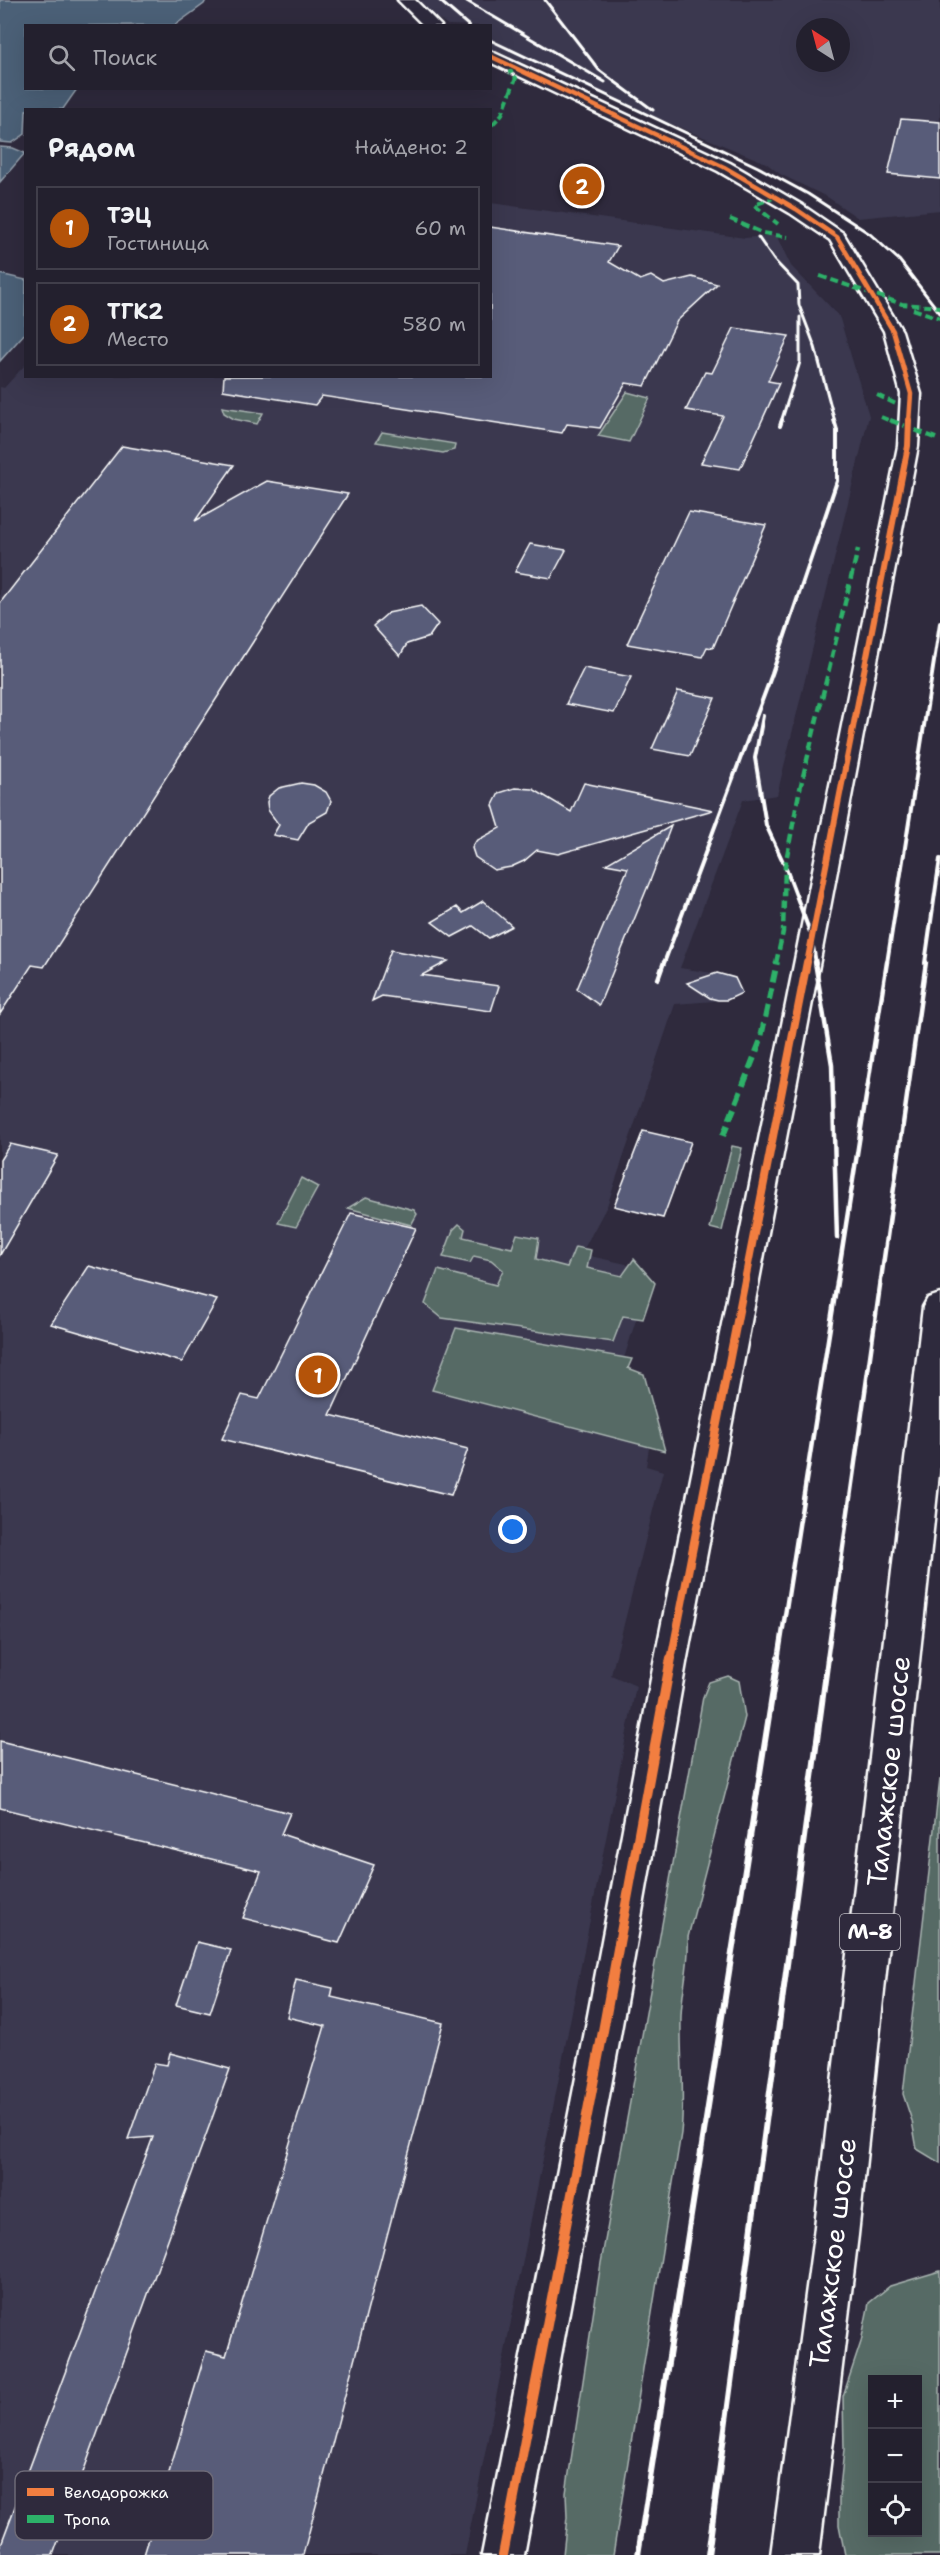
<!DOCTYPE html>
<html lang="ru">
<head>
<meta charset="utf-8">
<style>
	body { margin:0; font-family:"Shantell Sans",sans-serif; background:#2f2d3a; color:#f1f3f6 }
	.controls { position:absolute; right:18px; bottom:18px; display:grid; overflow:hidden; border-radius:0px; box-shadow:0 6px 24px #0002 }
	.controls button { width:54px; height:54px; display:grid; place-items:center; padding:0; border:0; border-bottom:2px solid #403e4a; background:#23202e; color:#f1f3f6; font:30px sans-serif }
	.compass { position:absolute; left:796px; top:18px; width:54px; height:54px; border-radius:50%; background:#23202e; box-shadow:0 6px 24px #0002; rotate:324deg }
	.you { position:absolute; left:513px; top:1530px; width:21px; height:21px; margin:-15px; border:4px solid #fff; border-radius:50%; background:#1a73e8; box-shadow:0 0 0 9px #1a73e833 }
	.badge { display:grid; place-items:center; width:39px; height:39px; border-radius:50%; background:#b45309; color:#fff; font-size:20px; font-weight:700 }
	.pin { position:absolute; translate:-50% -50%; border:3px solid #fff; box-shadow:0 2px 6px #0006 }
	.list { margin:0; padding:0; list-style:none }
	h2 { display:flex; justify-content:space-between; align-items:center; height:78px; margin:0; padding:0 24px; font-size:26px }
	h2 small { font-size:20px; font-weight:400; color:#a3a3aa }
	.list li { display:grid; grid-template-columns:39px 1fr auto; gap:18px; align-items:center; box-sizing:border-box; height:84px; margin:0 12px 12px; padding:0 12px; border:2px solid #403e4a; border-radius:0px }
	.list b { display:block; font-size:22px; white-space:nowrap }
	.list p { margin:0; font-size:20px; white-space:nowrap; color:#a3a3aa }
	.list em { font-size:20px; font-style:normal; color:#a3a3aa }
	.icon { flex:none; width:33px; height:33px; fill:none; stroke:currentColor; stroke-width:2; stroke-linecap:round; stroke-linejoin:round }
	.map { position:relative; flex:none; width:940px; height:2555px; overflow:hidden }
	.search { position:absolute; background:#23202e; box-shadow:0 6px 24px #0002; left:24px; top:24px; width:468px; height:66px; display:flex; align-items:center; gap:15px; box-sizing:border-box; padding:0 21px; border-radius:0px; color:#a3a3aa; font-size:22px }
	.panel { position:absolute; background:#23202e; box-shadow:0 6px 24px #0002; left:24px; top:108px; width:468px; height:270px; border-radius:0px }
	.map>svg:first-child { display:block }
</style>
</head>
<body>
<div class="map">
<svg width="940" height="2555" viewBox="0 0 940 2555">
	<rect width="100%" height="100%" fill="#2f2a3d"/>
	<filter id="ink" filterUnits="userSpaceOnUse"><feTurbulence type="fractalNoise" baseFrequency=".0167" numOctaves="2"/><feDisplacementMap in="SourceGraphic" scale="12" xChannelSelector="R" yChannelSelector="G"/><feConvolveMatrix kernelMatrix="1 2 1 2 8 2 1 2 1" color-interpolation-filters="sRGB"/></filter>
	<g filter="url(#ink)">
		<path fill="#3b394f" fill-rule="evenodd" d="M 419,0 L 940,0 L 940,210 L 858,218 L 829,198 L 780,174 L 766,163 L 491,49 L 490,26 L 448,25 L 431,14 ZM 805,27 L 841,27 L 841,63 L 805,63 Z
			M 491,203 L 745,238 L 776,235 L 791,266 L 839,316 L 869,416 L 777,795 L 743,800 L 680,968 L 732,976 L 738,981 L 740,992 L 727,1000 L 675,1004 L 607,1206 L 581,1254 L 626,1264 L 648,1281 L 621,1368 L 651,1435 L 646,1466 L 663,1471 L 611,1675 L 636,1686 L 465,2555 L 0,2555 L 0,387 L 4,388 L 25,365 L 26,376 L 490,376 Z"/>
		<path fill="#566b65" stroke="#aab5b2" stroke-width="1.5" fill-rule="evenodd" d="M 627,392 L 650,398 L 629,442 L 598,436 Z
			M 222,407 L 263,413 L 257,424 L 234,419 L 224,413 Z
			M 382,432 L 455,444 L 454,450 L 443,453 L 376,442 Z
			M 732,1146 L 742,1148 L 722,1231 L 710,1228 Z
			M 301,1178 L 318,1187 L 296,1227 L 278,1223 Z
			M 366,1197 L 414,1210 L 417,1214 L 411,1225 L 348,1208 Z
			M 459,1224 L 465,1229 L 463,1237 L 512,1248 L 517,1234 L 539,1238 L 536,1259 L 567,1267 L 575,1247 L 591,1250 L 587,1268 L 622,1276 L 634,1259 L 655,1283 L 643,1319 L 623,1316 L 613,1342 L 442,1318 L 425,1304 L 438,1270 L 496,1285 L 503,1270 L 491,1260 L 474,1256 L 470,1263 L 443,1257 L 453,1230 Z
			M 456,1328 L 632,1359 L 628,1368 L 644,1374 L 665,1451 L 432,1390 Z
			M 728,1676 L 739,1681 L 745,1717 L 688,1937 C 690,1964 682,1989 681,2016 C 680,2055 685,2094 681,2133 L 613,2555 L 563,2555 L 567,2517 L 566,2493 L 601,2263 L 703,1697 L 709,1682 Z
			M 940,1778 L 940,2163 L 917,2149 L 912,2121 L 903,2094 Z
			M 940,2271 L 940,2555 L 845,2555 L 839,2525 L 839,2498 L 844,2450 L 843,2396 L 861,2342 L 869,2303 L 890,2286 ZM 872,2380 L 918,2380 L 918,2532 L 872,2532 Z"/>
		<path fill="#4c6177" stroke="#94a0ad" stroke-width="1.5" d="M 0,0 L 206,0 L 204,4 L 175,25 L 26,26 L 26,88 L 77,89 L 63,109 L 26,110 L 25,134 L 12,143 L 0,142 Z
			M 0,147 L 13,148 L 25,153 L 0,182 Z
			M 0,274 L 26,280 L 25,333 L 0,361 Z"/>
		<path fill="#585c79" stroke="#fff" stroke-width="1.5" d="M 901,119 L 940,122 L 940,179 L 888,174 Z
			M 490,227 L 618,246 L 609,262 L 640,280 L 651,276 L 664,284 L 692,277 L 717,284 L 677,321 L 645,386 L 626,383 L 600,428 L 567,424 L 562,433 L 322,396 L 315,405 L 223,390 L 224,376 L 490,376 Z
			M 734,328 L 789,336 L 768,381 L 779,383 L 740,469 L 701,463 L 723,416 L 686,410 L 705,372 L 712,373 Z
			M 122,446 L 234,465 L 195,521 L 267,481 L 348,494 L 44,967 L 32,965 L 0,1014 L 0,603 Z
			M 689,512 L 766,525 L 713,648 L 707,647 L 702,657 L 627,644 Z
			M 530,544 L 566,550 L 551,578 L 515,572 Z
			M 421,606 L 438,624 L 429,637 L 407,644 L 400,656 L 373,626 L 388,613 Z
			M 584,668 L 631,677 L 614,713 L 566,704 Z
			M 678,691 L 715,698 L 690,756 L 652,749 Z
			M 301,783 L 314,785 L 326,792 L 331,801 L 327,812 L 309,822 L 298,840 L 273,835 L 279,825 L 268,810 L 267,802 L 269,796 L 279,788 Z
			M 584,783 L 713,810 L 558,854 L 537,850 L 524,861 L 511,867 L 494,870 L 475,857 L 472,848 L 476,841 L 500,828 L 493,805 L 499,793 L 515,788 L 533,789 L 571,812 Z
			M 671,826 L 650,881 L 599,1005 L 577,989 L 628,868 L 606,864 Z
			M 483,901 L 512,926 L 489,938 L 473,926 L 452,937 L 432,922 L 457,907 L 463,913 Z
			M 391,950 L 448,961 L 422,975 L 499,986 L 491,1011 L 382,996 L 372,1001 Z
			M 717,973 L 735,978 L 742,993 L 727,1000 L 718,1000 L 710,998 L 687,983 Z
			M 643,1131 L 691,1142 L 663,1218 L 614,1206 Z
			M 10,1144 L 58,1155 L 0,1255 L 0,1160 Z
			M 351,1213 L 416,1228 L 330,1415 L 468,1449 L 451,1495 L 222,1439 L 242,1395 L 259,1399 Z
			M 89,1266 L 217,1300 L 182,1362 L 51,1324 Z
			M 0,1741 L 290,1813 L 281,1834 L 374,1865 L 339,1943 L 243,1918 L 261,1871 L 0,1808 Z
			M 197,1942 L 231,1950 L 210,2013 L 176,2005 Z
			M 296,1980 L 333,1988 L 331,1997 L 443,2023 L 303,2555 L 144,2555 L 206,2351 L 226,2356 L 325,2026 L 287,2017 Z
			M 170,2053 L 230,2069 L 53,2555 L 0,2555 L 0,2547 L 153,2137 L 128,2139 L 155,2063 L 167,2065 Z"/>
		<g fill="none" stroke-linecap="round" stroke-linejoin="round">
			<g stroke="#fff" stroke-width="5">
				<path id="street" d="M 398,0 L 415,0 L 441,26 L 424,26 Z
					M 490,51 L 730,163 L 802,205 L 843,233 L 902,331 L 921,394 L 918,446 L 686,1663 L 619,2042 L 524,2555 L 482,2555 L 583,2042 L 654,1663 L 898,446 L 901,394 L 884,331 L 830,240 L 790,213 L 718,171 L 490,62 Z"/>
			</g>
			<g stroke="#fff" stroke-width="5">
				<path id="primary" d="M 940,1294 L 940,1464 L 858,2235 L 819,2555 L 771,2555 L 814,2235 L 923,1307 L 928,1298 Z"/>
			</g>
			<use href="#street" fill="#2f2a3d" fill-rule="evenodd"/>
			<use href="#primary" fill="#2f2a3d" fill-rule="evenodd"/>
			<path stroke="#fff" stroke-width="3" d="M 439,0 L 469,26
				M 465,0 L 605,82
				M 545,0 L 599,70 L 653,110
				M 490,40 L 758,167 L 808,194 L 870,234 L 899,260 L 940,313
				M 758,237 L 774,260 L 798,285 L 799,305 L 815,347 L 835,422
				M 781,422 L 800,362 L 800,317"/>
			<path stroke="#fff" stroke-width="4" d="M 780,426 L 782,420
				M 763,716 L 755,758 L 766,825 L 785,866 L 811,935 L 816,963
				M 664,963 L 772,674 L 837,481 L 837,430 L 834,420
				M 887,963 L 940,623
				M 925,963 L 940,859"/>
			<path stroke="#fff" stroke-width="4.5" d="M 815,962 L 832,1065 L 837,1238
				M 658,979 L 664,962
				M 778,1660 L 887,962
				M 827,1660 L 926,962"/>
			<path stroke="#fff" stroke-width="6" d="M 638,2555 L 778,1658
				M 708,2555 L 828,1658"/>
			<path stroke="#2db169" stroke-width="4" stroke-dasharray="8 4" stroke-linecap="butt" d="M 492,125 L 502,114 L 516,78 L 510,72 L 513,71
				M 776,197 L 754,205 L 778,224
				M 730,219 L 763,233 L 788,237
				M 820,276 L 902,304 L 940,307
				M 913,309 L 940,318
				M 877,395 L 898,405
				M 881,417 L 893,422"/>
			<path stroke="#2db169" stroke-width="4.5" stroke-dasharray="9 4.5" stroke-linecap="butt" d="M 890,420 L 940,440
				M 776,963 L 783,932 L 785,866 L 799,793 L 858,549"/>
			<path stroke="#2db169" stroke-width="6" stroke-dasharray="12 6" stroke-linecap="butt" d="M 723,1136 L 760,1042 L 777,962"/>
			<g stroke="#2f2a3d" stroke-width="7">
				<path id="cycleway-far3" d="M 490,56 L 724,167 L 796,209 L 837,237 L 893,331 L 911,394 L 909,422"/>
			</g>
			<g stroke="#2f2a3d" stroke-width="9">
				<path id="cycleway-far2" d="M 807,963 L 908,446 L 909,420"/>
			</g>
			<g stroke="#2f2a3d" stroke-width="11">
				<path id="cycleway-far1" d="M 671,1660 L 807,962"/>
			</g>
			<g stroke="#2f2a3d" stroke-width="14">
				<path id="cycleway" d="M 503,2555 L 601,2042 L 671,1658"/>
			</g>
			<use href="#cycleway-far3" stroke="#f27e40" stroke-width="4.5"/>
			<use href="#cycleway-far2" stroke="#f27e40" stroke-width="6"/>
			<use href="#cycleway-far1" stroke="#f27e40" stroke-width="8"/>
			<use href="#cycleway" stroke="#f27e40" stroke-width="10"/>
		</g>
	</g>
	<g text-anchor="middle" stroke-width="5" stroke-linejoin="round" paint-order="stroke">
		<rect fill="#2f2a3d" stroke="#c1bfc5" stroke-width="1.5" x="840" y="1914" width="60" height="36" rx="4.5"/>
		<g font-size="21" font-weight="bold" fill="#fff">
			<text x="870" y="1939">М-8</text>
		</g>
		<g font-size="27" fill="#fff" stroke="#2f2a3d">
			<text transform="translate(889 1771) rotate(-84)" y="9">Талажское шоссе</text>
			<text transform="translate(833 2253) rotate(-83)" y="9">Талажское шоссе</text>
		</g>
	</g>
	<rect x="15" y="2471" width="198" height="69" rx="9" fill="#2f2a3d" stroke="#6d6a77" stroke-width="1.5"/>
	<rect x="27" y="2488" width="27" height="8" fill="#f27e40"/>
	<rect x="27" y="2515" width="27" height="8" fill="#2db169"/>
	<g font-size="16" fill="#fff">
		<text x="64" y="2498">Велодорожка</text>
		<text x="64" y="2525">Тропа</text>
	</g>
</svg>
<div class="controls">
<button>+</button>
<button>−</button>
<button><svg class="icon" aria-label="locate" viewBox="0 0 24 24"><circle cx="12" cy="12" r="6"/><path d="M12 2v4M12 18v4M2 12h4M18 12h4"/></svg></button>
</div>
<svg class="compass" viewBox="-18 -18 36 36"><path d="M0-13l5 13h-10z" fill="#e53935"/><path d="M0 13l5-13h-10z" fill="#a3a3aa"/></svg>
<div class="you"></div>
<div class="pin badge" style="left:318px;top:1375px">1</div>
<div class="pin badge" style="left:582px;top:186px">2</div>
<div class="search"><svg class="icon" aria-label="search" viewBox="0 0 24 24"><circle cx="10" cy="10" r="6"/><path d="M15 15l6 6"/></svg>Поиск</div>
<section class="panel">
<h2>Рядом<small>Найдено: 2</small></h2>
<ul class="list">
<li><span class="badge">1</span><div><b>ТЭЦ</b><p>Гостиница</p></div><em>60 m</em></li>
<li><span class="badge">2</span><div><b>ТГК2</b><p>Место</p></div><em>580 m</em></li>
</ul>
</section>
</div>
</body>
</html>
